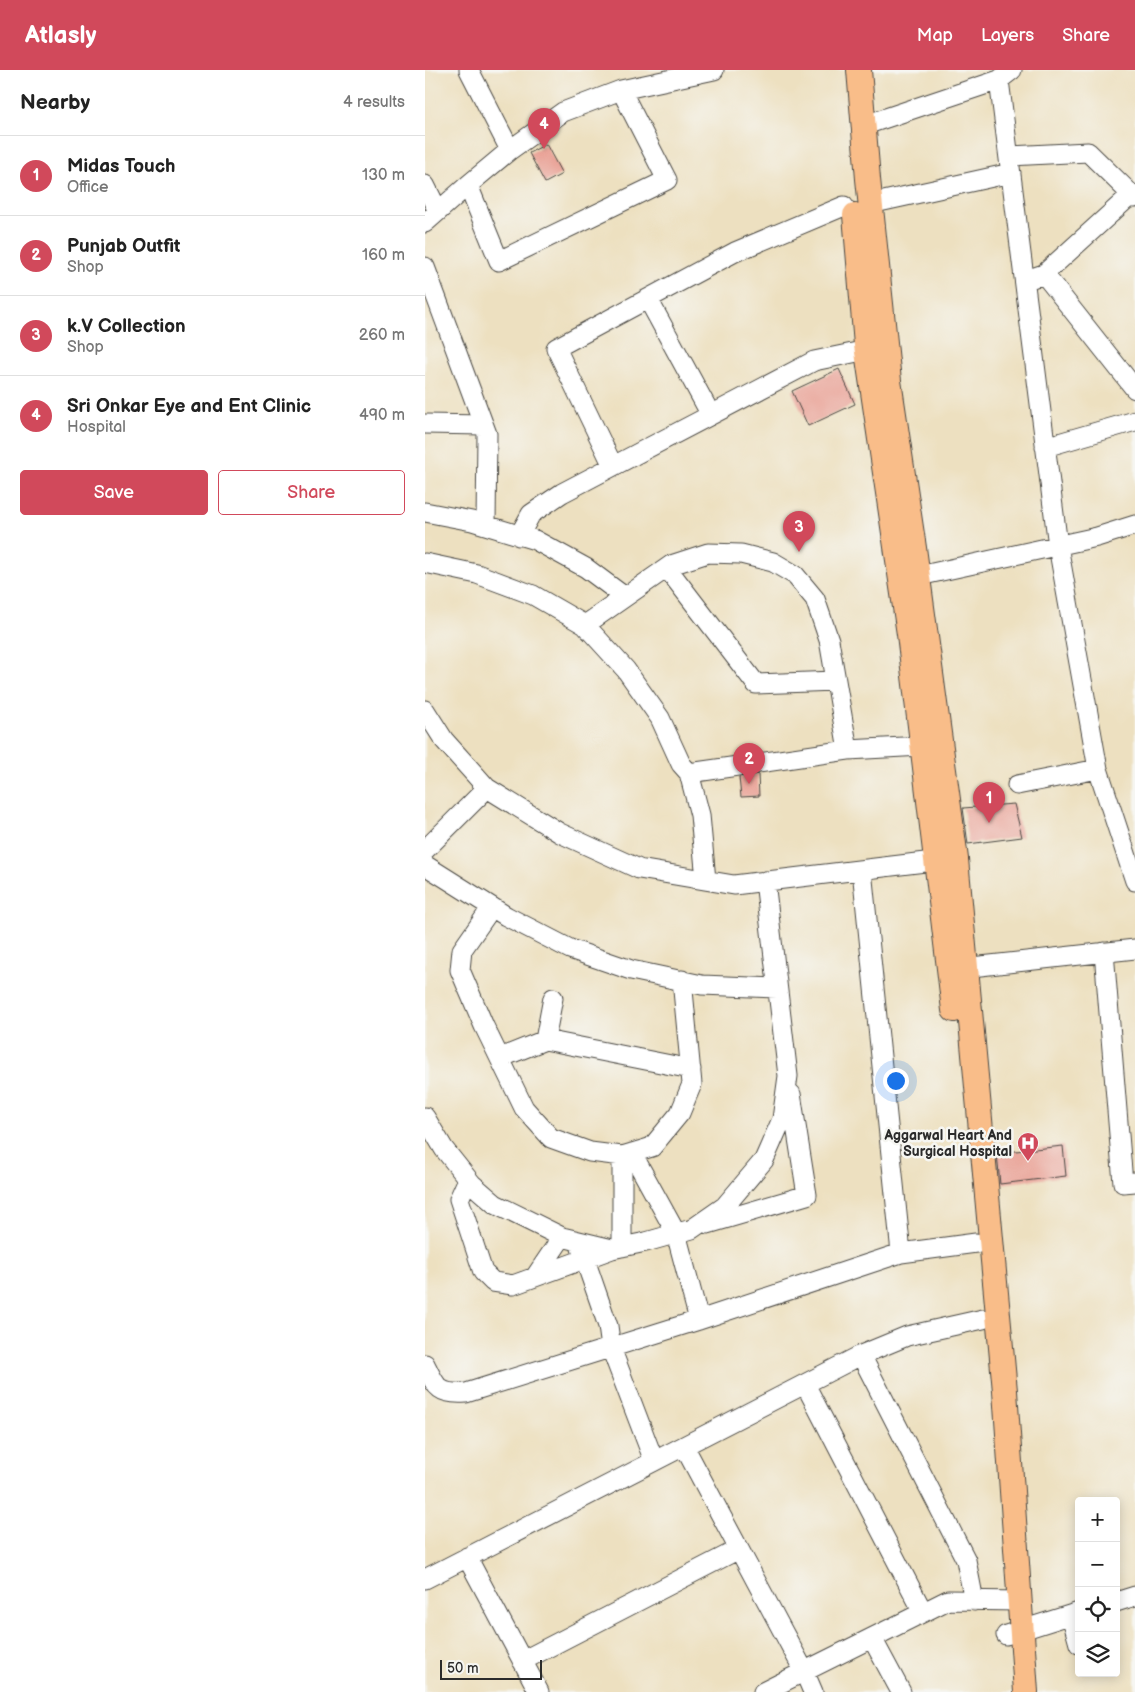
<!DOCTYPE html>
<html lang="en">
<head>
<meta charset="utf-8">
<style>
	body { margin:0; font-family:"Balsamiq Sans",sans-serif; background:#f2f2f2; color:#222 }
	.controls { position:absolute; right:15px; bottom:15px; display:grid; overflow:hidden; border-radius:5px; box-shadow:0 2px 12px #0003 }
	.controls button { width:45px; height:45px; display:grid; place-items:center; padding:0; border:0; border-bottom:1px solid #e0e0e0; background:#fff; color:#222; font:25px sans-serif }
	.scale { position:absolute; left:15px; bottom:12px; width:102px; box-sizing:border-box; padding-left:5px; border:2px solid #2b2b2b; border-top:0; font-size:14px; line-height:18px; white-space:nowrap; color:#2b2b2b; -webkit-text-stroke:4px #f6f6f2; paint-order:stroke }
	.you { position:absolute; left:470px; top:1010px; width:18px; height:18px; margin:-12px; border:4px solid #fff; border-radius:50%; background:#1a73e8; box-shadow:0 0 0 8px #1a73e833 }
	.badge { display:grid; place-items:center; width:32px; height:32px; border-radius:50%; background:#d1495b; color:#fff; font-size:16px; font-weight:700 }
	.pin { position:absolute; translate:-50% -41px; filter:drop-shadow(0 1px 2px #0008) }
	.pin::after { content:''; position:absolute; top:26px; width:18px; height:15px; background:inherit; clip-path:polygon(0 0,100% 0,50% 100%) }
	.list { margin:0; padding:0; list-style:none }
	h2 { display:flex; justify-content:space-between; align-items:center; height:65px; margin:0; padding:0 20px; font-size:21px }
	h2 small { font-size:16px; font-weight:400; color:#767676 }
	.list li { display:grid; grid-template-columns:32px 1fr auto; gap:15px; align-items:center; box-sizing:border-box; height:80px; padding:0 20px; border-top:1px solid #e0e0e0 }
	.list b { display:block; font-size:19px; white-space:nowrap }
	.list p { margin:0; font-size:16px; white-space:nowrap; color:#767676 }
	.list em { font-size:16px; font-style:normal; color:#767676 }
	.actions { display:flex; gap:10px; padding:15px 20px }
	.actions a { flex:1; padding:11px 0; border:1px solid #d1495b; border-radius:5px; text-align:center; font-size:18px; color:#d1495b }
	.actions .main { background:#d1495b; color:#fff }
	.icon { flex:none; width:28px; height:28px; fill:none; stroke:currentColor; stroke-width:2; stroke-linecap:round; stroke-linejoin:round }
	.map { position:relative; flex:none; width:710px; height:1622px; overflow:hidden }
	header { display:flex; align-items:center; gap:30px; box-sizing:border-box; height:70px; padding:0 25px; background:#d1495b; color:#fff }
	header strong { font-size:24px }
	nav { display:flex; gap:28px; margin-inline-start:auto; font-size:18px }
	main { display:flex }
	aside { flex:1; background:#fff }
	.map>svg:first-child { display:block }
</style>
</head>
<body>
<header>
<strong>Atlasly</strong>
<nav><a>Map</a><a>Layers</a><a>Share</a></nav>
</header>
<main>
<aside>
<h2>Nearby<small>4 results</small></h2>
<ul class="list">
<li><span class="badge">1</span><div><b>Midas Touch</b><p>Office</p></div><em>130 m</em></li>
<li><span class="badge">2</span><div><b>Punjab Outfit</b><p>Shop</p></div><em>160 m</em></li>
<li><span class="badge">3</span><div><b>k.V Collection</b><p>Shop</p></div><em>260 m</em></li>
<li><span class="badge">4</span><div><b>Sri Onkar Eye and Ent Clinic</b><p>Hospital</p></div><em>490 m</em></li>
</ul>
<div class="actions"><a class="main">Save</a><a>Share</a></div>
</aside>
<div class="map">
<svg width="710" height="1622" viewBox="0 0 710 1622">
	<rect width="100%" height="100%" fill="#f6f6f2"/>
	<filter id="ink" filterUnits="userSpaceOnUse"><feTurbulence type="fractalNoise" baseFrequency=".02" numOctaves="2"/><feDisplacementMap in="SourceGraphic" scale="10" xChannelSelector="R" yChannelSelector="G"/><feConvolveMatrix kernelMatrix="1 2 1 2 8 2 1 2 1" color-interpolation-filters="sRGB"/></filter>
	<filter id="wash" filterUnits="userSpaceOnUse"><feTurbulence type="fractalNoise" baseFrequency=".0096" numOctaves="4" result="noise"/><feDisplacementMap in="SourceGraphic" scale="20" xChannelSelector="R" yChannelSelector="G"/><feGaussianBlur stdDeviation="1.12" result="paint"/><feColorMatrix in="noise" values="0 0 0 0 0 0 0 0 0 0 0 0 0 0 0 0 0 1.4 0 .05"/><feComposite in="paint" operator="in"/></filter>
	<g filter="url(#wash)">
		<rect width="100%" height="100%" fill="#ede0c0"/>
		<g id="blocks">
			<path fill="#e9a195" d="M 121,74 L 137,104 L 120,113 L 104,83 Z
				M 414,299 L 430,334 L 383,356 L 367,321 Z
				M 333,704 L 334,726 L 316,727 L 314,707 Z
				M 589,734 L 597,767 L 543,774 L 538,738 Z
				M 638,1076 L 641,1106 L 575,1114 L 572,1083 Z"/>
		</g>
	</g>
	<g filter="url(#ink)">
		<use href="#blocks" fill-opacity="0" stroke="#484641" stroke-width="1"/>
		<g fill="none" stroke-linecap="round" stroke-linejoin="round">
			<g stroke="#484641" stroke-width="21">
				<path id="minor" d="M 44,0 L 85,80
					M 574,10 L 633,476 L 673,699 L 710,811
					M 449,52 L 574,10 L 587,0
					M 584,86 L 663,82 L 710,128
					M 0,115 L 13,141
					M 43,115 L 74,191 L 242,110 L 196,20
					M 445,134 L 586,103
					M 0,153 L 43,115 L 85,80 L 138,42 L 196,20 L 289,0
					M 0,197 L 62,364 L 61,455
					M 619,204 L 710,319
					M 607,208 L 619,204 L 706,125
					M 223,229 L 286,345
					M 0,354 L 58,355
					M 620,377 L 710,351
					M 188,396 L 131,278 L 310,182 L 419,136
					M 0,442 L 47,451 L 110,470 L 161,498 L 200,527
					M 94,466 L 106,444 L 137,423 L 389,291 L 442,280
					M 0,493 L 52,504 L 108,525 L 160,555 L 201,600 L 235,648 L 256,694 L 264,703 L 275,745 L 281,810
					M 242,498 L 331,614 L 410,611
					M 480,509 L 672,467 L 710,455
					M 160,555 L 246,495 L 283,483 L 316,484 L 348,492 L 370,505 L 390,529 L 404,570 L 423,680
					M 0,640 L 19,670 L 62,718 L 135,763 L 214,799 L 309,815 L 525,789
					M 264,703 L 423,680 L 497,676
					M 592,715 L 673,699
					M 0,780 L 62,718
					M 0,795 L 81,846 L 145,879 L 206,900 L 277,915 L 352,918
					M 437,800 L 476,1183
					M 67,837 L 37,880 L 35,900 L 59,956 L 99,1038 L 126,1068 L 165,1082 L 197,1086 L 227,1077 L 255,1043 L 267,1014 L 257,910
					M 679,882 L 698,1113 L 710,1112
					M 528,899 L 710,879
					M 120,970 L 128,928
					M 75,988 L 120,970 L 266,999
					M 0,1047 L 19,1079 L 47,1114 L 70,1134 L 137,1167 L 187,1179 L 221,1172 L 267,1159 L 300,1136 L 339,1090 L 357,1049 L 363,1006 L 340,811
					M 207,1083 L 251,1163 L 274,1250
					M 197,1086 L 197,1177
					M 43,1109 L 34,1129 L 58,1202 L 68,1212 L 88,1215 L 187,1179
					M 283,1154 L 382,1125 L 366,1024
					M 156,1178 L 183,1256 L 186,1278 L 229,1391
					M 110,1207 L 137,1167
					M 436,1285 L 541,1490 L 549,1531
					M 0,1294 C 11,1317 13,1325 41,1323 L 274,1250 L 476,1183 L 551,1173
					M 380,1314 L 498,1542
					M 259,1376 L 379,1601 L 388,1622
					M 42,1487 L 114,1622
					M 0,1509 L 436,1285 L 482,1266 L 558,1249
					M 691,1532 L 710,1526
					M 646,1545 L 654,1574
					M 581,1565 L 654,1542
					M 447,1568 L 476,1622
					M 97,1591 L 314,1479
					M 338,1622 L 523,1530 L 595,1531"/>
			</g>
			<g stroke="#484641" stroke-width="26">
				<path id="major" d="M 434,0 L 443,109 L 464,311 L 489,478 L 531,789 L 580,1321 L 601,1622
					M 430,145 L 441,275 L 484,564 L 529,940"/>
			</g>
			<use href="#minor" stroke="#fff" stroke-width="19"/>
			<use href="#major" stroke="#f9bd89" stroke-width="24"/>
		</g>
	</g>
	<defs>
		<g id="hospital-pin" transform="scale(1.125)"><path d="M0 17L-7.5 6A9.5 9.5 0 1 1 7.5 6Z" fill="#d1495b" stroke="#f6f6f2"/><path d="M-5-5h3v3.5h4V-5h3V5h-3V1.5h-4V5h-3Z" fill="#fff"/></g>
	</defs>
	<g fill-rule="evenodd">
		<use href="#hospital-pin" x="603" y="1073"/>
	</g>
	<g text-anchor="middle" stroke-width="5" stroke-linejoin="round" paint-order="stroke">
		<g font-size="14" font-weight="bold" fill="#2b2b2b" stroke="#f6f6f2" text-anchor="end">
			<text x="587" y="1070">Aggarwal Heart And<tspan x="587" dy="16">Surgical Hospital</tspan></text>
		</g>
	</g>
</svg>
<div class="controls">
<button>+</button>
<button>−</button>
<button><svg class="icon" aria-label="locate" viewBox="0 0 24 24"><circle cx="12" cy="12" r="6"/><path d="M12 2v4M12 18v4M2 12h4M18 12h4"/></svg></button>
<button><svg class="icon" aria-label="layers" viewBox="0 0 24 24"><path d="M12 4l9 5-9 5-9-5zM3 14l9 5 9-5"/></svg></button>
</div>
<div class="scale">50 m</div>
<div class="you"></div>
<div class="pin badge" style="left:564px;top:753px">1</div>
<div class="pin badge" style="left:324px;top:714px">2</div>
<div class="pin badge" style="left:374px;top:482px">3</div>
<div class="pin badge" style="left:119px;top:79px">4</div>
</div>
</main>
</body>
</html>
